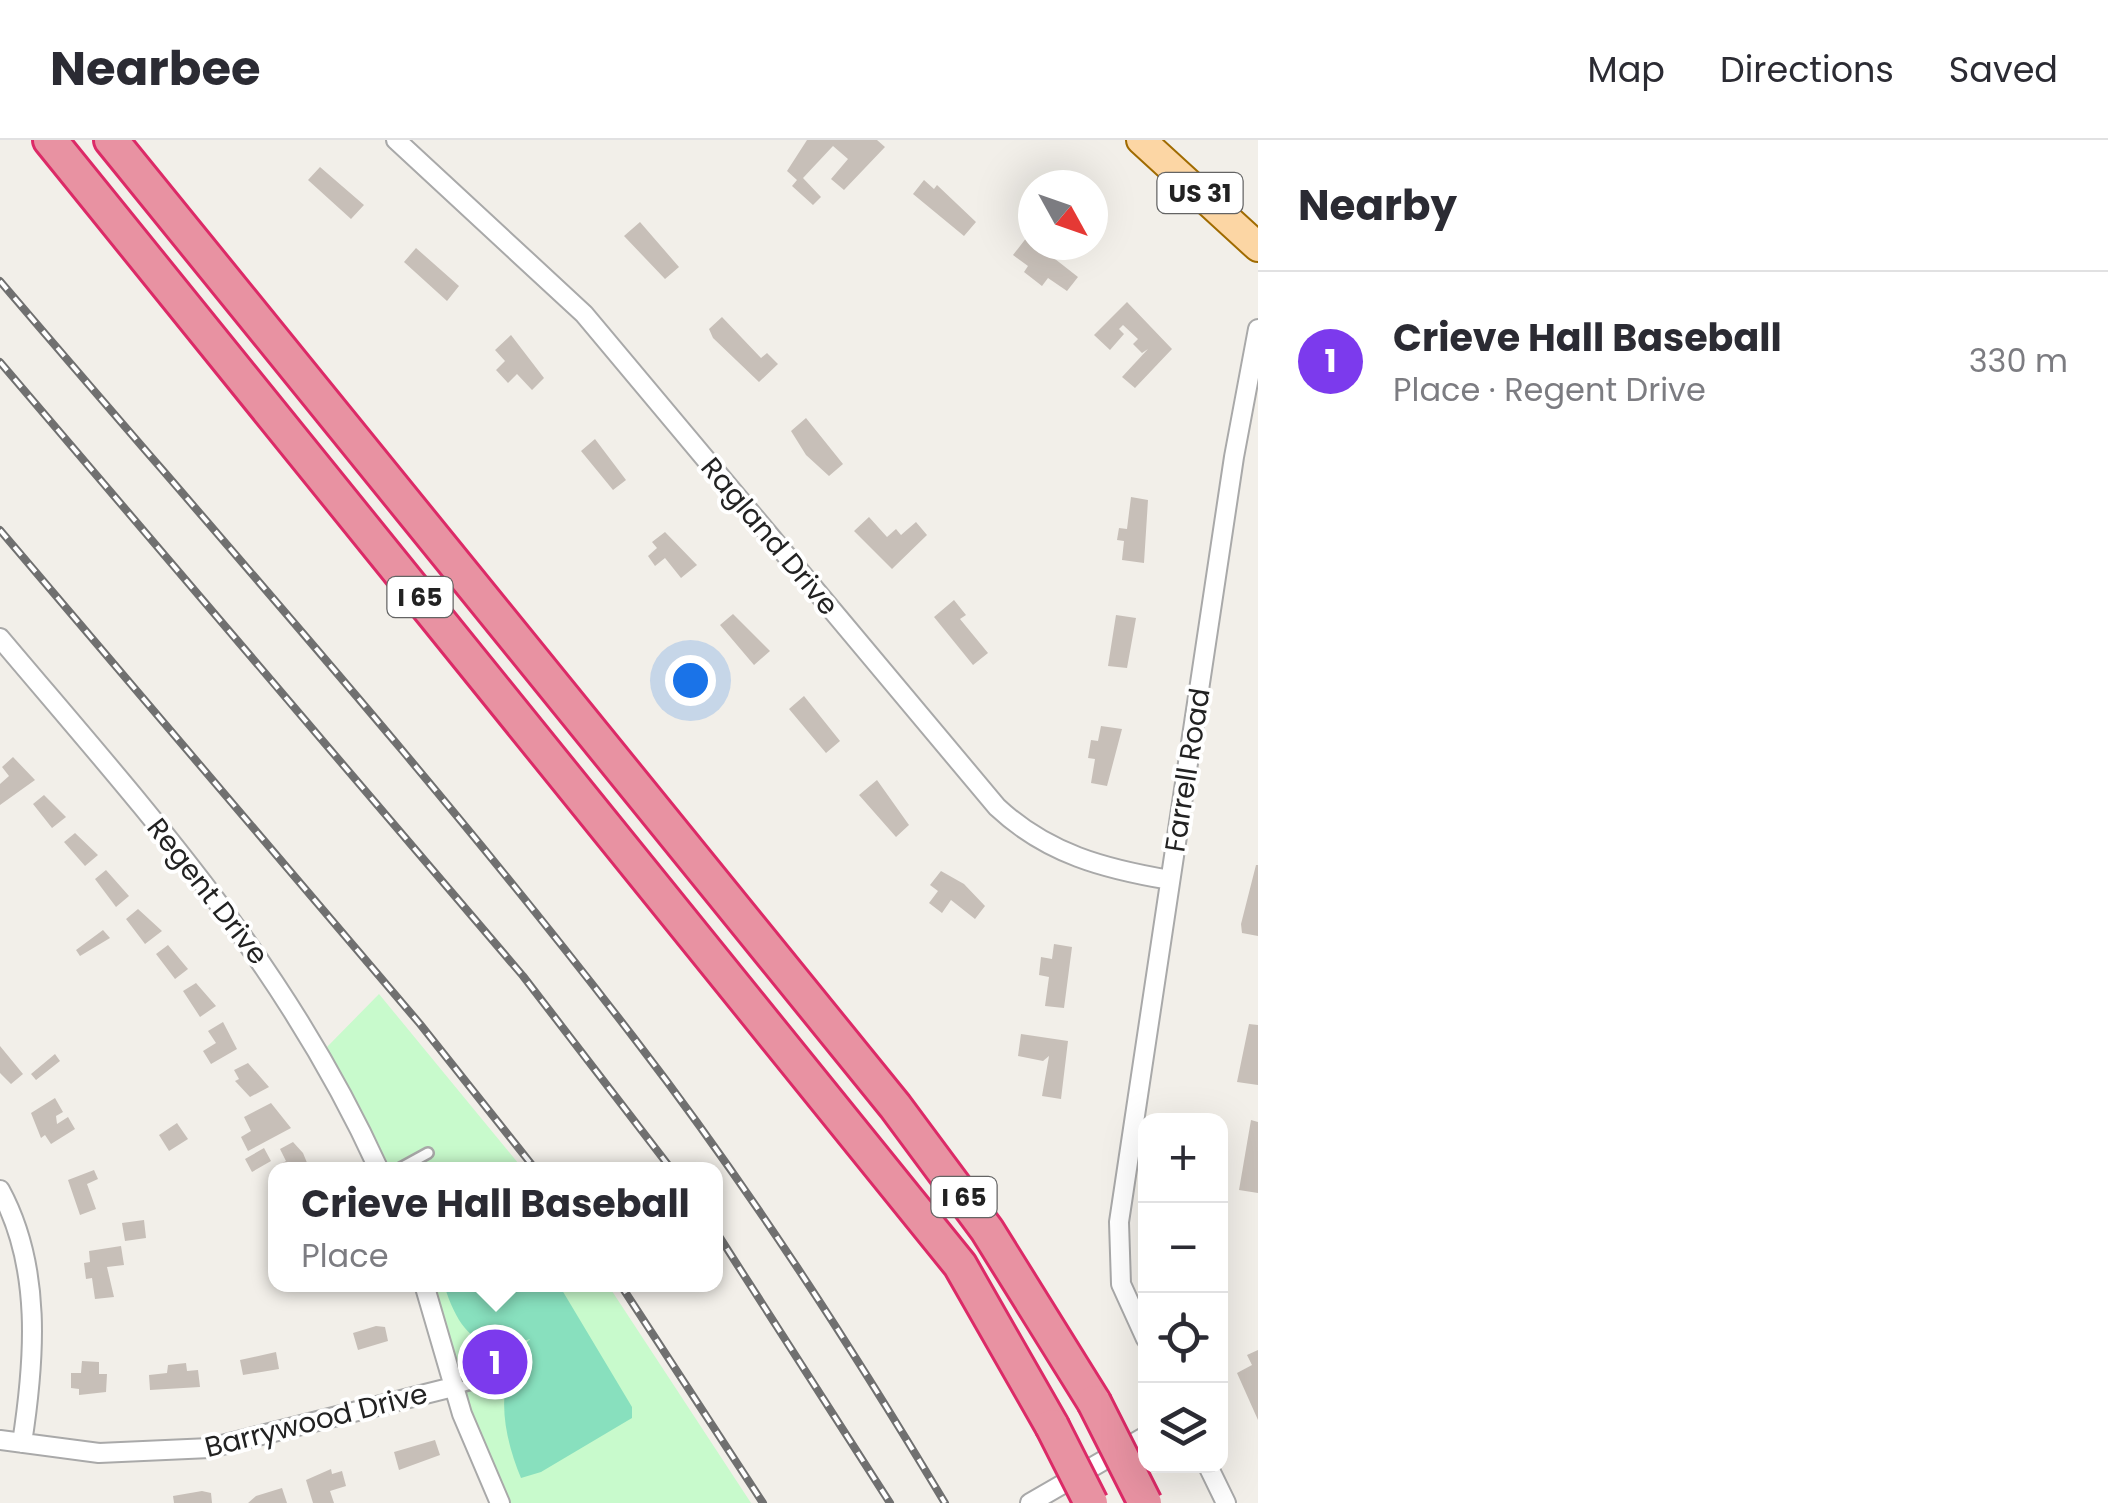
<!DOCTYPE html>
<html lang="en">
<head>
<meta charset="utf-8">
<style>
	body { margin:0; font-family:Poppins,sans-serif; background:#f7f7f7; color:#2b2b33 }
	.controls { position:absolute; right:30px; bottom:30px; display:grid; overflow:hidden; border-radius:20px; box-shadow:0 10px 40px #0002 }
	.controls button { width:90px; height:90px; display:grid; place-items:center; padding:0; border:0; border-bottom:2px solid #e1e1e2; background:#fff; color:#2b2b33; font:50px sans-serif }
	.compass { position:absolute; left:1018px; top:30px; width:90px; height:90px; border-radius:50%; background:#fff; box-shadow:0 10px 40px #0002; rotate:130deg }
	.you { position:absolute; left:690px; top:540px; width:35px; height:35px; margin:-25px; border:8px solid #fff; border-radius:50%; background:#1a73e8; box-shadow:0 0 0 15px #1a73e833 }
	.badge { display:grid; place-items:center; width:65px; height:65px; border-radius:50%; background:#7c3aed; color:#fff; font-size:32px; font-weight:700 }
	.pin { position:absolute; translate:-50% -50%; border:5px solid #fff; box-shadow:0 2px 10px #0006 }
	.popup { position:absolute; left:268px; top:1022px; width:455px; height:130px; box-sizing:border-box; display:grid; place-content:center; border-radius:20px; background:#fff; filter:drop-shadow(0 2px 8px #0005); font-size:32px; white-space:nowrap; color:#7c7c81 }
	.popup b { font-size:38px; color:#2b2b33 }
	.popup::after { content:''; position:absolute; left:50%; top:100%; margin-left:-20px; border:20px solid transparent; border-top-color:#fff }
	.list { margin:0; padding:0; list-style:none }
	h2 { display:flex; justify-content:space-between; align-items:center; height:130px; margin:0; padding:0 40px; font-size:42px }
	h2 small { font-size:32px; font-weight:400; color:#7c7c81 }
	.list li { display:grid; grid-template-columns:65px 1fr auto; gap:30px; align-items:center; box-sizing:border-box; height:180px; padding:0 40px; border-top:2px solid #e1e1e2 }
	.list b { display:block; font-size:38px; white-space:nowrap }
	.list p { margin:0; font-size:32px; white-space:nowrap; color:#7c7c81 }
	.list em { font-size:32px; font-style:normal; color:#7c7c81 }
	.icon { flex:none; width:55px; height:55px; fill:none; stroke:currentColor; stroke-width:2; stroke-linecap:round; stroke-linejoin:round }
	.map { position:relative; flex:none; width:1258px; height:1363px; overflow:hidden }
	header { display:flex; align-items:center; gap:60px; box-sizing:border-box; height:140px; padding:0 50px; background:#fff; border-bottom:2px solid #e1e1e2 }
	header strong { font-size:48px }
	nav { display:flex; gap:55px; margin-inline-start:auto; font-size:35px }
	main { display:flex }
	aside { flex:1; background:#fff }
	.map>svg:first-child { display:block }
</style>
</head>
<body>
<header>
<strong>Nearbee</strong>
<nav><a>Map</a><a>Directions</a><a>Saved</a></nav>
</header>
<main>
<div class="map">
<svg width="1258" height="1363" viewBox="0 0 1258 1363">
	<rect width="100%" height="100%" fill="#f2efe9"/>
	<path fill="#c8facc" d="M 379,854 L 523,1029 L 388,1029 L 327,907 Z
		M 431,1145 L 608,1145 L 751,1363 L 509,1363 L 468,1269 Z"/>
	<path fill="#88e0be" d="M 444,1145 L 559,1145 L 632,1267 L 632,1278 L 541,1332 L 521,1338 C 503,1295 491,1236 530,1199 C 478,1217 459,1191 444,1145 Z"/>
	<path fill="#c7bfb8" d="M 807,0 L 877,0 L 885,7 L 844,50 L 831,39 L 848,19 L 833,6 L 803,38 L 821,57 L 813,65 L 792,46 L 797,40 L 787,31 Z
		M 320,27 L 364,65 L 351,79 L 308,40 Z
		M 924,40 L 934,49 L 937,45 L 976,82 L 964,96 L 913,54 Z
		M 640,82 L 679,127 L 665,139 L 624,96 Z
		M 1027,97 L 1078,137 L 1067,151 L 1048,138 L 1042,146 L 1024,132 L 1028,126 L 1013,115 Z
		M 416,108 L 459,146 L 447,161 L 404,122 Z
		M 1127,162 L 1172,209 L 1135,248 L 1122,237 L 1148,209 L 1142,213 L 1133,204 L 1138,199 L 1123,185 L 1119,189 L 1124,194 L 1110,210 L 1094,195 Z
		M 722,177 L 761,218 L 767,213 L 778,224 L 759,242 L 713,198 L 709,189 Z
		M 511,195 L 544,238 L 532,250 L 517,234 L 508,243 L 496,230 L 505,221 L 495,210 Z
		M 806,278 L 843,324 L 829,336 L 806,315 L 791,291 Z
		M 595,299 L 626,340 L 613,350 L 581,311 Z
		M 1131,357 L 1148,360 L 1144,423 L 1122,420 L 1124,401 L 1117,400 L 1119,388 L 1127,389 Z
		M 869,377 L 887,397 L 896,389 L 901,395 L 916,382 L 927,395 L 892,429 L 854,391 Z
		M 665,392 L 697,425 L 681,438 L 665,418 L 655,426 L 648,416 L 657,408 L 652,402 Z
		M 954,460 L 966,475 L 960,479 L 988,513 L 973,525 L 934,477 Z
		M 733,474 L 770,511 L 754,525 L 720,485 Z
		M 1116,475 L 1136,478 L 1127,528 L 1108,526 Z
		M 804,556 L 840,601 L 826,613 L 789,569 Z
		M 1101,586 L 1122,589 L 1107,646 L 1091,643 L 1095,619 L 1088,618 L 1091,600 L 1098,601 Z
		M 13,617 L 35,640 L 0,665 L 0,644 L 9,636 L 2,627 Z
		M 877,640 L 909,685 L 896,697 L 859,655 Z
		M 44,655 L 66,677 L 52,688 L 33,664 Z
		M 75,693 L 98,715 L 85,726 L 64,702 Z
		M 1256,725 L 1258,725 L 1258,796 L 1242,793 L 1241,784 Z
		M 106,730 L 129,756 L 116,767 L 95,739 Z
		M 941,731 L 964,744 L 985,766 L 975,779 L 951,760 L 942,773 L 929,763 L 938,751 L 930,745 Z
		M 138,769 L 162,791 L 145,804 L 126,779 Z
		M 103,790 L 110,798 L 80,816 L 76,810 Z
		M 1054,804 L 1072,807 L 1064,868 L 1045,866 L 1049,837 L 1039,835 L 1041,817 L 1052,819 Z
		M 168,805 L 188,829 L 175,839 L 156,814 Z
		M 196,843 L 216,866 L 200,877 L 183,851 Z
		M 223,882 L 237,909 L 211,924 L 203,911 L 216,903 L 208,891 Z
		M 1249,884 L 1258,885 L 1258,945 L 1237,942 Z
		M 1021,894 L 1068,901 L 1061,959 L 1042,956 L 1049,916 L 1043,921 L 1018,916 Z
		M 0,906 L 23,934 L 11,944 L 0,933 Z
		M 55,914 L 60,921 L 36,940 L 31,934 Z
		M 248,923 L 269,947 L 250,957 L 235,941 L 239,939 L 234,930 Z
		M 55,958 L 63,972 L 56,976 L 57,984 L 68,977 L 75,989 L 51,1004 L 45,995 L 41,998 L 31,973 Z
		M 271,963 L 291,988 L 248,1011 L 241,997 L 251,991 L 244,977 Z
		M 1251,980 L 1258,982 L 1258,1053 L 1239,1050 Z
		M 177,983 L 188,999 L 169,1011 L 159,995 Z
		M 293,1002 L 303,1013 L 310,1030 L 279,1030 L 277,1026 L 286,1021 L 280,1009 Z
		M 264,1008 L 271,1021 L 252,1032 L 245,1019 Z
		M 94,1030 L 98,1039 L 87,1044 L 96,1069 L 80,1075 L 68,1040 Z
		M 144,1080 L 146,1098 L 125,1101 L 122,1083 Z
		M 121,1106 L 124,1125 L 107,1127 L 114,1157 L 95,1159 L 92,1138 L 86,1139 L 84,1123 L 90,1122 L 89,1111 Z
		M 376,1186 L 385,1187 L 388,1201 L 358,1210 L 353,1193 Z
		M 1258,1210 L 1258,1280 L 1237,1233 L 1252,1225 L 1247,1215 Z
		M 508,1211 L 509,1227 L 502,1229 L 501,1224 L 484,1232 L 478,1214 L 485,1212 L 486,1218 Z
		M 276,1212 L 279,1229 L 243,1235 L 240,1220 Z
		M 82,1221 L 99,1222 L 99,1234 L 107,1234 L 106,1252 L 79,1255 L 79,1249 L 71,1248 L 71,1233 L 81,1233 Z
		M 186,1223 L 187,1231 L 198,1230 L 200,1247 L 150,1250 L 149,1235 L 167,1233 L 168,1225 Z
		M 435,1300 L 440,1315 L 399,1330 L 394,1312 Z
		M 331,1329 L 332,1334 L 342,1331 L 346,1346 L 330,1351 L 334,1363 L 313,1363 L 306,1340 Z
		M 282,1348 L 287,1363 L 248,1363 L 256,1356 Z
		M 202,1351 L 211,1353 L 212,1363 L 174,1363 L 173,1356 Z"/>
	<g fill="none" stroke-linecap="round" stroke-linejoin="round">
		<g stroke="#a9a9a9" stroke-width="14">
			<path id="lane" d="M 397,1030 L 428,1013
				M 454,1249 L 499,1236"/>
		</g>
		<g stroke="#a9a9a9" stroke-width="22">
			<path id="street" d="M 396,0 L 584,174 L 997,667 C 1047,714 1105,729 1170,740
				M 0,498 C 146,671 284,821 379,1030
				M 0,1050 C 42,1127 35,1219 22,1303
				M 424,1144 L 462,1274 L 500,1363
				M 1146,1199 L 1121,1144 L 1119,1082 L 1234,317 L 1258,189
				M 0,1300 L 99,1313 L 210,1308 L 453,1247
				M 1208,1326 L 1226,1363
				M 1030,1363 L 1146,1296"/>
		</g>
		<g stroke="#a06b00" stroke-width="32">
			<path id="primary" d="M 1141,0 L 1258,107"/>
		</g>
		<g stroke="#dc2a67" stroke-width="38">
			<path id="highway" d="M 50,0 L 960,1125 L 1052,1286
				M 111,0 L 895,966 L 987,1090 L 1094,1262"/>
		</g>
		<use href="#lane" stroke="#fff" stroke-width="9"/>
		<use href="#street" stroke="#fff" stroke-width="18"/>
		<use href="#primary" stroke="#fcd6a4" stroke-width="28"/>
		<use href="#highway" stroke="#e892a2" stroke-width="32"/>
		<g stroke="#707070" stroke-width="8">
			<path id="rail" d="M 0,141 C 213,391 434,637 634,898 C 748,1046 849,1203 945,1363
				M 0,222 L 523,836 L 672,1030
				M 0,390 L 420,884 L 536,1030
				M 715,1090 L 890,1363
				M 620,1144 L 763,1363"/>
		</g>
		<use href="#rail" stroke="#fff" stroke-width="4" stroke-dasharray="11" stroke-linecap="butt"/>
		<g stroke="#dc2a67" stroke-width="38" stroke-linecap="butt">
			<path id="highway-bridge" d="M 1094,1262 L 1145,1363
				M 1052,1286 L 1091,1363"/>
		</g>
		<use href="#highway-bridge" stroke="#e892a2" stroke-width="32"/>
	</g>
	<g text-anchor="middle" stroke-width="8" stroke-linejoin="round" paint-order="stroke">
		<g fill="#fff" stroke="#646464" stroke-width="2.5">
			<rect x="1157.5" y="33" width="85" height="40" rx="8"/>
			<rect x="387.5" y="437" width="65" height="40" rx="8"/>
			<rect x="931.5" y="1037" width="65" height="40" rx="8"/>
		</g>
		<g font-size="25" font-weight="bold" fill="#222">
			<text x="1200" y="62">US 31</text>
			<text x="420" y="466">I 65</text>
			<text x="964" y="1066">I 65</text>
		</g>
		<g font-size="28" fill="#222" stroke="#fff">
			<text transform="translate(770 396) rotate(50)" y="10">Ragland Drive</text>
			<text transform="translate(1187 630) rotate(-81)" y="10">Farrell Road</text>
			<text transform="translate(208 751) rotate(52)" y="10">Regent Drive</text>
			<text transform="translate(316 1280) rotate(-14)" y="10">Barrywood Drive</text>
		</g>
	</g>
</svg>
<div class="controls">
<button>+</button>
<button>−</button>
<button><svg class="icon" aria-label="locate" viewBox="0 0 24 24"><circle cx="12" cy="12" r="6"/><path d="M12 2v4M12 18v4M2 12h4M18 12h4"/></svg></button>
<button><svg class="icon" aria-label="layers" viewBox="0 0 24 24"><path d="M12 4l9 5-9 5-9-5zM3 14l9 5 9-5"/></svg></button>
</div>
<svg class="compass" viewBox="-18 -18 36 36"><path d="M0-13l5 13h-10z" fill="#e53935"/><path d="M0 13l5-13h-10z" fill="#7c7c81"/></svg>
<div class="you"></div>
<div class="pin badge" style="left:495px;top:1222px">1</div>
<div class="popup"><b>Crieve Hall Baseball</b>Place</div>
</div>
<aside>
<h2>Nearby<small></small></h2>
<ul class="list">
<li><span class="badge">1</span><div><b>Crieve Hall Baseball</b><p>Place · Regent Drive</p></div><em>330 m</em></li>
</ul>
</aside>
</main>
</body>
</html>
